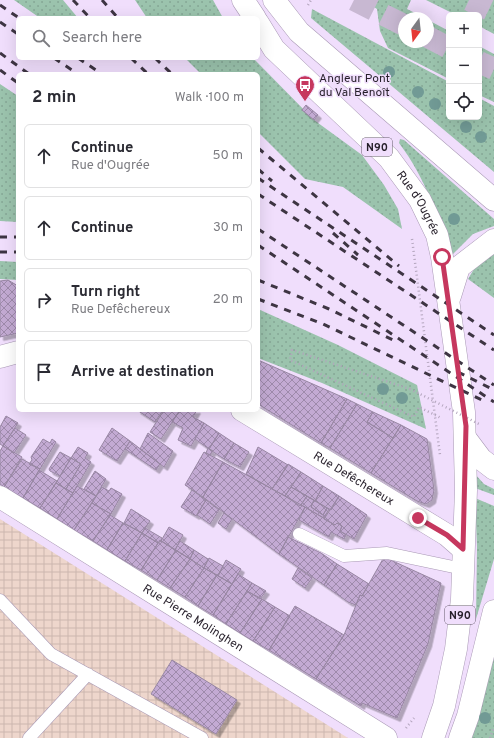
<!DOCTYPE html>
<html lang="en">
<head>
<meta charset="utf-8">
<style>
	body { margin:0; font-family:Overpass,sans-serif; background:#f2f2f3; color:#2b2b33 }
	.controls { position:absolute; right:12px; top:12px; display:grid; overflow:hidden; border-radius:6px; box-shadow:0 4px 16px #0002 }
	.controls button { width:36px; height:36px; display:grid; place-items:center; padding:0; border:0; border-bottom:1px solid #e1e1e2; background:#fff; color:#2b2b33; font:20px sans-serif }
	.compass { position:absolute; left:398px; top:12px; width:36px; height:36px; border-radius:50%; background:#fff; box-shadow:0 4px 16px #0002; rotate:195deg }
	.stop { position:absolute; width:12px; height:12px; margin:-9px; border:3px solid #c6375e; border-radius:50%; background:#fff }
	.stop.end { background:#c6375e; border-color:#fff; box-shadow:0 1px 4px #0008 }
	.list { margin:0; padding:0; list-style:none }
	h2 { display:flex; justify-content:space-between; align-items:center; height:52px; margin:0; padding:0 16px; font-size:17px }
	h2 small { font-size:13px; font-weight:400; color:#7c7c81 }
	.list li { display:grid; grid-template-columns:26px 1fr auto; gap:12px; align-items:center; box-sizing:border-box; height:64px; margin:0 8px 8px; padding:0 8px; border:1px solid #e1e1e2; border-radius:6px }
	.list b { display:block; font-size:15px; white-space:nowrap }
	.list p { margin:0; font-size:13px; white-space:nowrap; color:#7c7c81 }
	.list em { font-size:13px; font-style:normal; color:#7c7c81 }
	.icon { flex:none; width:22px; height:22px; fill:none; stroke:currentColor; stroke-width:2; stroke-linecap:round; stroke-linejoin:round }
	.map { position:relative; flex:none; width:494px; height:738px; overflow:hidden }
	.search { position:absolute; background:#fff; box-shadow:0 4px 16px #0002; left:16px; top:16px; width:244px; height:44px; display:flex; align-items:center; gap:10px; box-sizing:border-box; padding:0 14px; border-radius:6px; color:#7c7c81; font-size:15px }
	.panel { position:absolute; background:#fff; box-shadow:0 4px 16px #0002; left:16px; top:72px; width:244px; height:340px; border-radius:6px }
	.map>svg:first-child { display:block }
</style>
</head>
<body>
<div class="map">
<svg width="494" height="738" viewBox="0 0 494 738">
	<defs>
		<pattern id="industrial-grid" width="8" height="8" patternUnits="userSpaceOnUse"><rect width="8" height="8" fill="#eed6cc"/><path d="M0 4h8M4 0v8" fill="none" stroke="#ccb7af"/></pattern>
		<pattern id="grass-dots" width="8" height="8" patternUnits="userSpaceOnUse"><rect width="8" height="8" fill="#9bc3ad"/><path d="M2 2h.1M6 6h.1" fill="none" stroke="#85a795" stroke-width="1.8" stroke-linecap="round"/></pattern>
		<pattern id="building-cross-hatch" width="8" height="8" patternUnits="userSpaceOnUse"><rect width="8" height="8" fill="#c3aad3"/><path d="M0 0l8 8M0 8l8-8" fill="none" stroke="#9e8aab"/></pattern>
		<filter id="shadow"><feDropShadow dx="3.5" dy="3.5" stdDeviation="0" flood-color="#0004"/></filter>
	</defs>
	<rect width="100%" height="100%" fill="#f0defc"/>
	<path fill="url(#industrial-grid)" d="M 0,519 L 348,738 L 0,738 Z"/>
	<path fill="url(#grass-dots)" d="M 14,0 L 63,0 L 78,18 L 40,18 Z
		M 135,0 L 213,0 L 223,18 L 147,18 Z
		M 363,0 L 411,0 L 407,9 L 425,18 L 404,18 L 404,42 L 428,42 L 428,20 L 449,31 L 449,79 L 388,48 L 380,31 L 377,9 Z
		M 426,0 L 494,0 L 494,34 L 479,26 L 479,15 L 456,15 Z
		M 312,9 L 449,82 L 449,117 L 479,117 L 479,98 L 494,106 L 494,172 L 311,18 Z
		M 479,46 L 494,54 L 494,102 L 479,95 Z
		M 185,58 L 253,58 L 314,120 L 362,155 L 384,185 L 398,209 L 402,229 L 343,187 L 305,179 L 258,132 L 258,74 L 201,74 Z
		M 0,84 L 18,96 L 18,222 L 0,221 Z
		M 400,139 L 404,140 L 494,219 L 494,226 L 473,234 L 450,257 C 437,214 426,179 399,143 Z
		M 494,254 L 494,298 L 468,279 L 474,269 Z
		M 0,261 L 18,262 L 18,280 L 0,279 Z
		M 258,309 L 338,345 L 417,385 L 426,429 L 322,383 L 258,358 Z
		M 474,473 L 484,484 L 494,489 L 494,495 L 475,488 Z
		M 475,498 L 494,506 L 494,559 L 476,619 L 477,547 Z
		M 494,657 L 494,738 L 467,738 L 493,661 Z"/>
	<path fill="url(#building-cross-hatch)" stroke="#9887a3" filter="url(#shadow)" d="M 306,105 L 318,115 L 314,120 L 302,110 Z
		M 8,280 L 18,286 L 18,333 L 0,337 L 0,281 Z
		M 258,360 L 347,399 L 321,443 L 258,404 Z
		M 347,399 L 357,404 L 330,448 L 321,443 Z
		M 357,404 L 373,412 L 367,422 L 393,438 L 371,473 L 330,448 Z
		M 137,410 L 163,410 L 155,422 Z
		M 164,410 L 180,410 L 161,439 L 150,432 Z
		M 180,410 L 197,410 L 193,417 L 204,423 L 191,446 L 178,440 L 183,428 L 172,422 Z
		M 373,412 L 401,425 L 393,438 L 367,422 Z
		M 6,416 L 18,423 L 3,446 L 0,444 L 0,427 Z
		M 204,423 L 219,433 L 209,449 L 195,439 Z
		M 401,425 L 427,439 L 434,490 L 432,500 L 426,504 L 417,501 L 371,473 Z
		M 15,428 L 26,435 L 14,453 L 3,446 Z
		M 112,428 L 130,441 L 117,461 L 99,450 Z
		M 148,433 L 173,451 L 164,467 L 140,449 Z
		M 219,433 L 234,443 L 224,459 L 209,449 Z
		M 43,439 L 50,443 L 52,439 L 56,442 L 40,469 L 29,464 L 32,460 L 31,457 Z
		M 130,441 L 160,464 L 156,470 L 125,449 Z
		M 234,443 L 249,452 L 240,467 L 224,459 Z
		M 3,446 L 22,457 L 4,487 L 0,484 L 0,451 Z
		M 78,447 L 88,453 L 85,458 L 91,462 L 73,493 L 66,489 L 81,464 L 71,458 Z
		M 258,447 L 288,465 L 272,489 L 246,474 Z
		M 208,448 L 213,451 L 210,455 L 206,453 Z
		M 60,452 L 71,458 L 60,476 L 50,471 L 49,469 Z
		M 204,452 L 223,462 L 203,497 L 185,485 Z
		M 71,458 L 81,464 L 66,489 L 56,483 Z
		M 22,459 L 40,469 L 23,498 L 4,487 Z
		M 223,462 L 305,507 L 279,554 L 203,497 Z
		M 288,464 L 301,472 L 285,496 L 272,489 Z
		M 39,470 L 57,481 L 40,508 L 23,498 Z
		M 95,471 L 106,479 L 96,496 L 84,489 Z
		M 301,472 L 323,486 L 315,501 L 291,487 Z
		M 56,483 L 73,493 L 57,519 L 40,508 Z
		M 77,486 L 96,496 L 74,530 L 57,519 Z
		M 323,486 L 339,496 L 331,510 L 315,501 Z
		M 102,487 L 109,491 L 111,488 L 122,494 L 111,514 L 92,503 Z
		M 291,487 L 307,496 L 300,506 L 285,496 Z
		M 192,490 L 206,500 L 196,516 L 181,507 Z
		M 307,496 L 314,500 L 311,507 L 323,515 L 327,508 L 329,509 L 324,518 L 301,505 Z
		M 339,496 L 367,515 L 354,539 L 340,531 L 342,526 L 337,523 L 335,525 L 324,519 Z
		M 206,500 L 219,510 L 210,524 L 197,515 Z
		M 314,500 L 327,508 L 323,515 L 311,507 Z
		M 92,503 L 111,514 L 93,541 L 74,530 Z
		M 305,507 L 335,525 L 337,523 L 342,526 L 340,531 L 346,535 L 344,539 L 331,532 L 329,537 L 299,520 Z
		M 131,509 L 150,521 L 142,533 L 124,523 Z
		M 224,513 L 232,519 L 226,529 L 218,523 Z
		M 110,515 L 123,523 L 107,550 L 93,541 Z
		M 123,523 L 142,533 L 125,561 L 107,550 Z
		M 169,527 L 183,535 L 175,550 L 161,541 Z
		M 145,528 L 162,538 L 161,541 L 158,543 L 142,533 Z
		M 142,533 L 158,543 L 141,570 L 125,561 Z
		M 288,537 L 321,553 L 337,564 L 324,585 L 279,554 Z
		M 160,540 L 176,550 L 157,580 L 141,570 Z
		M 180,541 L 194,550 L 190,559 L 175,550 Z
		M 176,550 L 190,559 L 170,588 L 157,580 Z
		M 194,550 L 208,559 L 204,568 L 190,559 Z
		M 384,557 L 441,583 L 428,644 L 397,718 L 362,703 L 361,706 L 316,679 L 344,635 L 360,595 L 362,596 Z
		M 209,558 L 223,566 L 218,576 L 204,568 Z
		M 190,559 L 204,568 L 185,597 L 170,588 Z
		M 226,560 L 241,569 L 232,584 L 218,576 Z
		M 337,564 L 369,584 L 362,596 L 360,595 L 356,605 L 348,602 L 324,585 Z
		M 204,568 L 217,575 L 198,606 L 185,597 Z
		M 298,568 L 312,578 L 305,588 L 292,579 Z
		M 238,574 L 252,583 L 226,624 L 213,615 Z
		M 217,575 L 232,584 L 213,615 L 198,606 Z
		M 252,583 L 266,591 L 260,599 L 247,591 Z
		M 247,591 L 262,599 L 240,633 L 226,624 Z
		M 262,599 L 275,607 L 253,641 L 240,633 Z
		M 295,606 L 344,635 L 316,679 L 269,650 Z
		M 275,607 L 290,616 L 269,650 L 253,641 Z
		M 172,660 L 237,700 L 216,734 L 151,694 Z"/>
	<g fill="none" stroke-linecap="round" stroke-linejoin="round">
		<path stroke="#c8b8d2" stroke-width="22" stroke-dasharray="22 11" stroke-linecap="butt" d="M 354,0 L 404,25
			M 469,0 L 494,12
			M 428,37 L 449,48
			M 479,62 L 494,69"/>
		<g stroke="#a999b5" stroke-width="13">
			<path id="lane" d="M 299,534 L 344,556 L 387,553 L 463,569
				M 0,600 L 51,654 L 202,738
				M 29,738 L 88,674"/>
		</g>
		<g stroke="#a999b5" stroke-width="23">
			<g id="street">
				<path d="M 0,357 L 18,352"/>
				<path id="s1" d="M 242,410 L 447,535 L 463,549"/>
				<path id="s2" d="M 0,497 L 386,738"/>
			</g>
		</g>
		<g stroke="#a999b5" stroke-width="23">
			<g id="primary">
				<path d="M 243,0 L 255,18"/>
				<path d="M 274,0 L 299,32 L 494,200"/>
				<path id="s3" d="M 258,23 L 274,49 L 389,158 L 420,200 L 437,235 L 442,257 L 464,412 L 466,490 L 462,599 L 456,649 L 444,706 L 433,738"/>
				<path d="M 450,296 L 459,267 L 494,240"/>
				<path d="M 466,439 L 481,459 L 494,469"/>
				<path d="M 460,738 L 468,716 L 494,611"/>
			</g>
		</g>
		<path stroke="#b3a5bd" stroke-width="2.5" stroke-dasharray="1 3" stroke-linecap="butt" d="M 308,5 L 311,0
			M 412,239 L 440,455
			M 410,389 L 292,350 L 290,360 L 414,417 L 419,407 L 441,418
			M 406,728 L 414,718
			M 490,738 L 494,727"/>
		<use href="#lane" stroke="#fff" stroke-width="12"/>
		<use href="#street" stroke="#fff" stroke-width="22"/>
		<use href="#primary" stroke="#fff" stroke-width="22"/>
		<path stroke="#3e3543" stroke-width="3" stroke-dasharray="7 7" stroke-linecap="butt" d="M 73,0 L 90,18
			M 102,0 L 118,18
			M 0,5 L 19,18
			M 0,22 L 18,34
			M 0,53 L 29,74
			M 54,58 L 78,74
			M 78,58 L 102,74
			M 131,58 L 148,74
			M 155,58 L 172,74
			M 0,70 L 18,83
			M 258,148 L 399,266
			M 258,169 L 272,181
			M 258,178 L 494,335
			M 258,194 L 494,350
			M 258,229 L 494,385
			M 333,233 L 358,255
			M 0,237 L 18,237
			M 258,245 L 494,402
			M 0,252 L 18,252
			M 258,280 L 329,309 L 393,340
			M 258,299 L 323,324 L 486,402
			M 458,372 L 490,388"/>
		<path stroke="#b3a5bd" stroke-width="2.5" stroke-dasharray="1 3" stroke-linecap="butt" d="M 410,389 L 481,425"/>
	</g>
	<g fill="#719a95">
		<circle cx="389" cy="72" r="6"/>
		<circle cx="418" cy="92" r="6"/>
		<circle cx="435" cy="104" r="6"/>
		<circle cx="466" cy="127" r="6"/>
		<circle cx="481" cy="137" r="6"/>
		<circle cx="454" cy="219" r="6"/>
		<circle cx="383" cy="389" r="6"/>
		<circle cx="402" cy="398" r="6"/>
		<circle cx="485" cy="718" r="6"/>
	</g>
	<g fill="none" stroke-linecap="round" stroke-linejoin="round">
		<path stroke="#c6375e" stroke-width="5" d="M 418,518 L 447,535 L 463,549 L 466,426 L 442,257"/>
	</g>
	<defs>
		<g id="bus-pin" transform="scale(1)"><path d="M0 17L-7.5 6A9.5 9.5 0 1 1 7.5 6Z" fill="#c6375e" stroke="#f0defc"/><path d="M-5-6H5V4H4V6H2V4H-2V6H-4V4H-5ZM-3.5-4V0h7V-4ZM-3.5 1.2v1.5H-2V1.2ZM2 1.2v1.5H3.5V1.2Z" fill="#fff"/></g>
	</defs>
	<g fill-rule="evenodd">
		<use href="#bus-pin" x="305" y="85"/>
	</g>
	<g text-anchor="middle" stroke-width="3" stroke-linejoin="round" paint-order="stroke">
		<g fill="#f0defc" stroke="#635869" stroke-width="1">
			<rect x="362" y="138" width="30" height="18" rx="3"/>
			<rect x="445" y="606" width="30" height="18" rx="3"/>
		</g>
		<g font-size="11" font-weight="bold" fill="#261f2a">
			<text x="377" y="151">N90</text>
			<text x="460" y="619">N90</text>
		</g>
		<g font-size="12" fill="#261f2a" stroke="#f0defc" text-anchor="start">
			<text x="319" y="82">Angleur Pont<tspan x="319" dy="14">du Val Benoît</tspan></text>
		</g>
		<g font-size="12" fill="#261f2a" stroke="#f0defc">
			<text dy="4" stroke="none"><textPath href="#s3" startOffset="243">Rue d'Ougrée</textPath></text>
			<text dy="4" stroke="none"><textPath href="#s1" startOffset="131">Rue Defêchereux</textPath></text>
			<text dy="4" stroke="none"><textPath href="#s2" startOffset="228">Rue Pierre Molinghen</textPath></text>
		</g>
	</g>
</svg>
<div class="controls">
<button>+</button>
<button>−</button>
<button><svg class="icon" aria-label="locate" viewBox="0 0 24 24"><circle cx="12" cy="12" r="6"/><path d="M12 2v4M12 18v4M2 12h4M18 12h4"/></svg></button>
</div>
<svg class="compass" viewBox="-18 -18 36 36"><path d="M0-13l5 13h-10z" fill="#e53935"/><path d="M0 13l5-13h-10z" fill="#7c7c81"/></svg>
<div class="stop" style="left:442px;top:257px"></div>
<div class="stop end" style="left:418px;top:518px"></div>
<div class="search"><svg class="icon" aria-label="search" viewBox="0 0 24 24"><circle cx="10" cy="10" r="6"/><path d="M15 15l6 6"/></svg>Search here</div>
<section class="panel">
<h2>2 min<small>Walk · 100 m</small></h2>
<ul class="list">
<li><svg class="icon" aria-label="ahead" viewBox="0 0 24 24"><path d="M12 20V5M6 11l6-6 6 6"/></svg><div><b>Continue</b><p>Rue d'Ougrée</p></div><em>50 m</em></li>
<li><svg class="icon" aria-label="ahead" viewBox="0 0 24 24"><path d="M12 20V5M6 11l6-6 6 6"/></svg><div><b>Continue</b></div><em>30 m</em></li>
<li><svg class="icon" aria-label="right" viewBox="0 0 24 24"><path d="M7 20v-9h11M14 6l5 5-5 5"/></svg><div><b>Turn right</b><p>Rue Defêchereux</p></div><em>20 m</em></li>
<li><svg class="icon" aria-label="arrive" viewBox="0 0 24 24"><path d="M6 21V4h12l-3 4 3 4H6"/></svg><div><b>Arrive at destination</b></div></li>
</ul>
</section>
</div>
</body>
</html>
